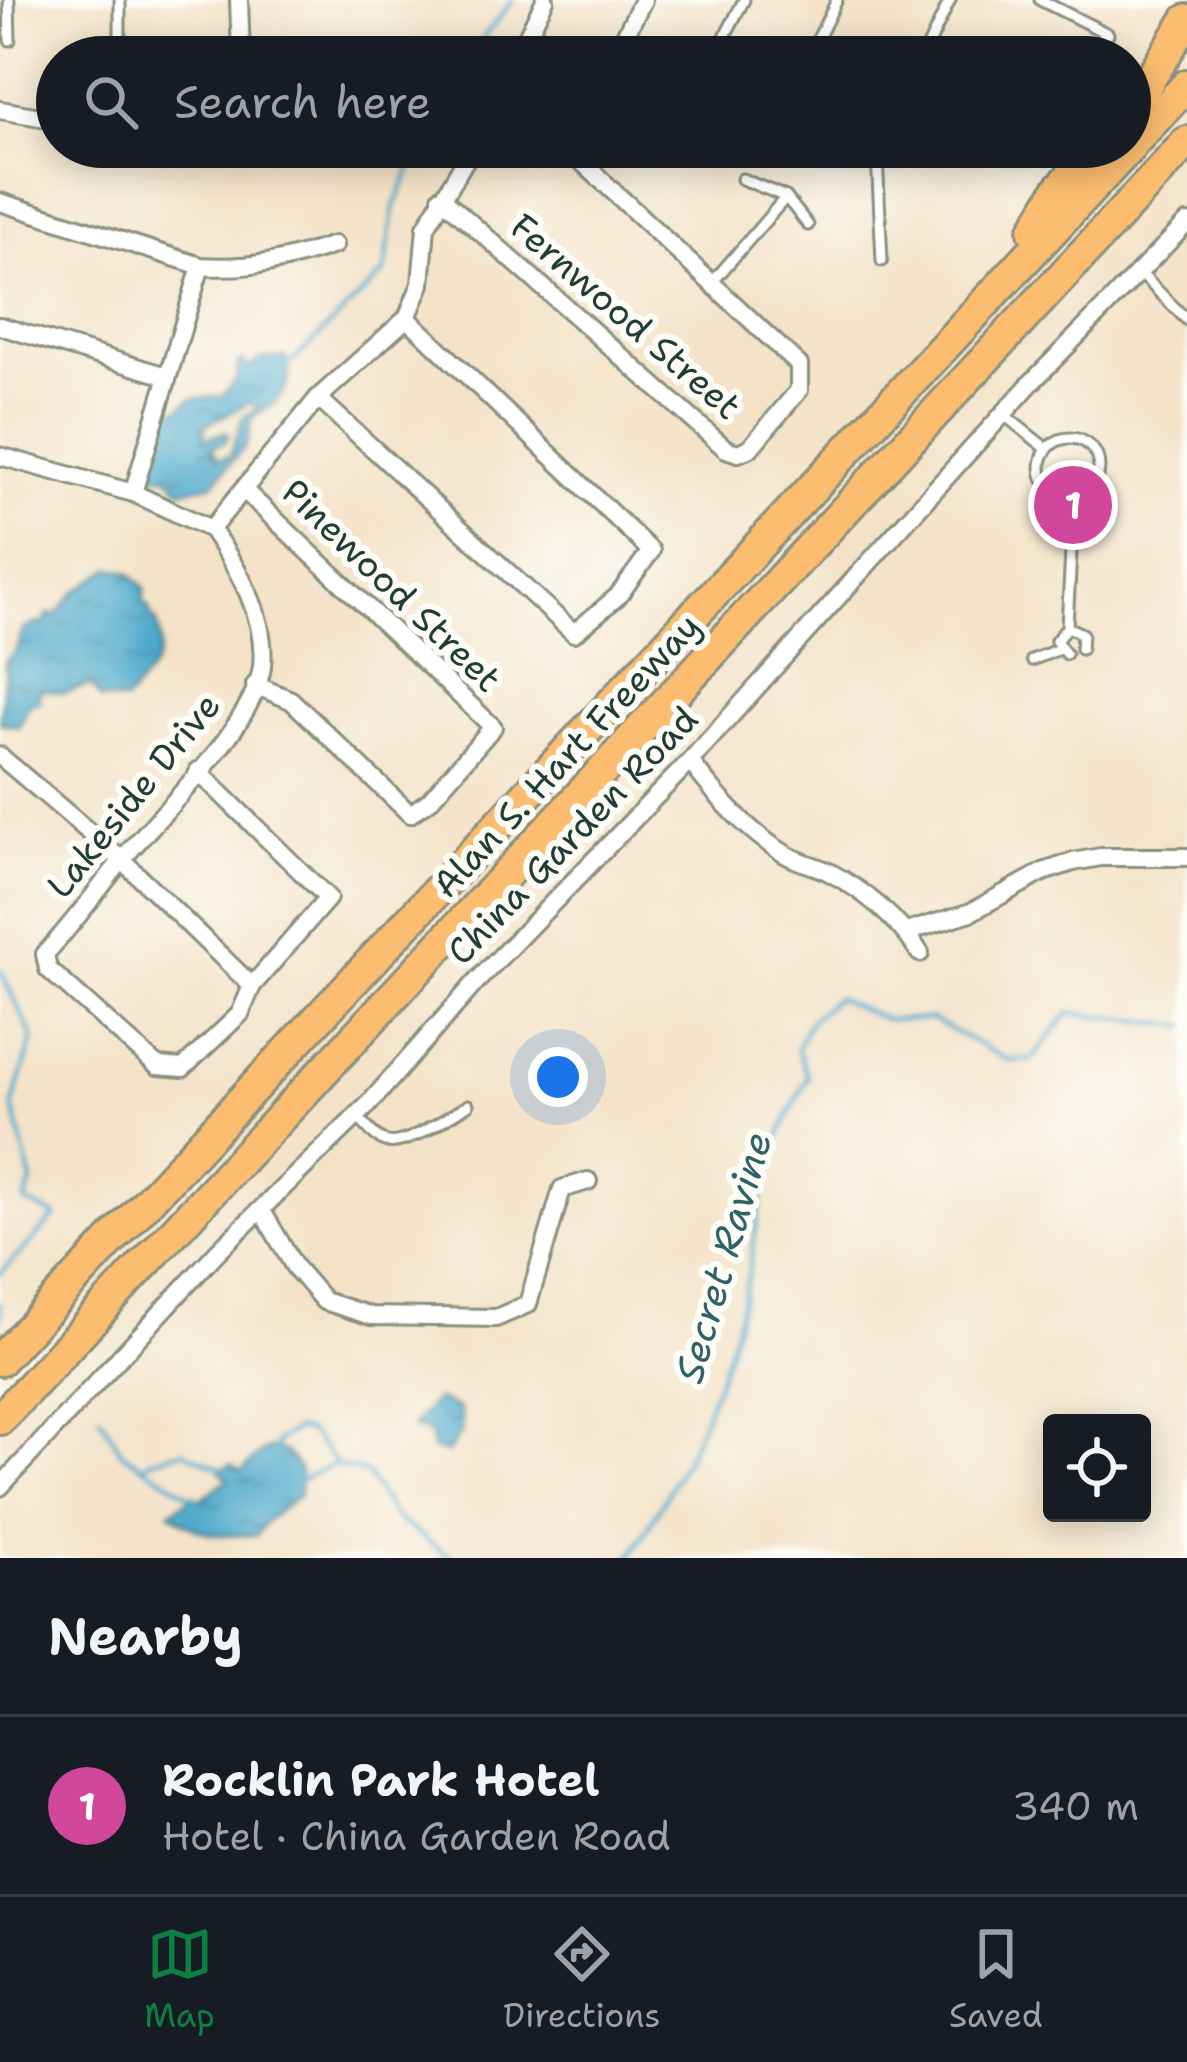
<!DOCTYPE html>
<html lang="en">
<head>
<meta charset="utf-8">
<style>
	body { margin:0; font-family:"Shantell Sans",sans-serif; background:#20242c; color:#f1f3f6 }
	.controls { position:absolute; right:36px; bottom:36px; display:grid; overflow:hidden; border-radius:12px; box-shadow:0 6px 30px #0003 }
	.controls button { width:108px; height:108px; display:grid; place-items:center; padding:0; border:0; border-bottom:3px solid #363941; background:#171b24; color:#f1f3f6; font:60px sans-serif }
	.you { position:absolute; left:558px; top:1077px; width:42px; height:42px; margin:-30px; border:9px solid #fff; border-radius:50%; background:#1a73e8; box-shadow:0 0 0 18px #1a73e833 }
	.badge { display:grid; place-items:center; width:78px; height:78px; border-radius:50%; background:#0b8043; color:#fff; font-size:39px; font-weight:700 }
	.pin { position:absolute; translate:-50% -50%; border:6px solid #fff; box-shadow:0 3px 12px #0006 }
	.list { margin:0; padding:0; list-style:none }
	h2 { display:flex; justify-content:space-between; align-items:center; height:156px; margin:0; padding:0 48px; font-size:51px }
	h2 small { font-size:39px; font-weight:400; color:#9ea1a6 }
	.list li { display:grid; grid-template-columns:78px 1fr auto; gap:36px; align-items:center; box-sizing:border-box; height:180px; padding:0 48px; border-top:3px solid #363941 }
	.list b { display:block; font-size:45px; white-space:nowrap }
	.list p { margin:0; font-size:39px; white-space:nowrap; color:#9ea1a6 }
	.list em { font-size:39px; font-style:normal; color:#9ea1a6 }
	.icon { flex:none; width:66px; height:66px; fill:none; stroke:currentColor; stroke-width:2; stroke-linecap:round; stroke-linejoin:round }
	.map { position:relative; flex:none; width:1187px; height:1558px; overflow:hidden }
	.search { position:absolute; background:#171b24; box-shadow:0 6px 30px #0003; left:36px; right:36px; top:36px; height:132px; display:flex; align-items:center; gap:30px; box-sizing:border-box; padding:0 42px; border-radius:66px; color:#9ea1a6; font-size:45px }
	.sheet { height:336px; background:#171b24 }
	nav { display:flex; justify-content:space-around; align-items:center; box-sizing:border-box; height:168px; border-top:3px solid #363941; background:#171b24; font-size:33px; color:#9ea1a6 }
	nav a { display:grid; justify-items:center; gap:6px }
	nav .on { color:#0b8043 }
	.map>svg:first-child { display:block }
</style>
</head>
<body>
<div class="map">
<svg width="1187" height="1558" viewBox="0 0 1187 1558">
	<defs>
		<pattern id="water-ripples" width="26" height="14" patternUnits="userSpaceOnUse" patternTransform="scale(3)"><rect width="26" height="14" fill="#4ca8ca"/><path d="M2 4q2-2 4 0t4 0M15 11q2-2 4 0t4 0" fill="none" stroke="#3f8aa5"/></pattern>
	</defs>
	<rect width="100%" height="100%" fill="#fdfcf7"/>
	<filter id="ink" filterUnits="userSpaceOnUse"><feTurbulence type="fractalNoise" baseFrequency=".00833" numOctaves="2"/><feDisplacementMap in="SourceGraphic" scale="24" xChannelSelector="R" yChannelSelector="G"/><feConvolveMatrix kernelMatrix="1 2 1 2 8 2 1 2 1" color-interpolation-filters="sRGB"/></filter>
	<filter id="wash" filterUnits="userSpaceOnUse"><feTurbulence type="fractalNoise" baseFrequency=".004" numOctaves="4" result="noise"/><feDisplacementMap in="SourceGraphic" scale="48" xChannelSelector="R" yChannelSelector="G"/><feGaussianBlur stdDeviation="2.7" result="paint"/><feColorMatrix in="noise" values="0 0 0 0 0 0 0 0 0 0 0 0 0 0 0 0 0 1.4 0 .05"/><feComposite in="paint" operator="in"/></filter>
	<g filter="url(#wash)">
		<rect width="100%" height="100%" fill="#f4e3c9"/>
		<path fill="url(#water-ripples)" stroke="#36727f" stroke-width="3" fill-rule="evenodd" d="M 285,357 C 299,383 276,407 252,417 L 247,444 L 212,485 L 181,490 L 167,476 L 148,477 L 165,408 L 180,409 L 190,399 L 222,396 L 237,379 L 238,363 L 242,361 L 249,367 L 261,359 ZM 250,403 L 259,409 L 243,417 L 230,456 L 218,458 L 212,447 L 225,442 L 229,435 L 226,432 L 203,439 L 206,430 L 202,427 Z
			M 111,568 L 129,572 L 145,588 L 143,604 L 148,606 L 153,620 L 156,620 C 169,658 149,673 125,702 L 101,700 L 91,685 L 64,693 L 40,689 L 39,703 L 30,704 L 19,727 L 0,723 L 6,660 L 15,652 L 23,630 L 36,623 L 44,624 L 47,614 L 57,614 L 76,591 Z
			M 436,1399 L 460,1409 L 462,1431 L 447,1453 L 432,1449 L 431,1437 L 423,1429 L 414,1430 L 414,1424 Z
			M 272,1448 L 286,1452 L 300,1470 L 299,1496 L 267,1520 L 257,1535 C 219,1536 202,1538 170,1512 L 194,1495 L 200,1500 L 228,1479 L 220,1471 L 231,1464 L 241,1471 L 263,1451 Z"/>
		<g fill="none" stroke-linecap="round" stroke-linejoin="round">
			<path stroke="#4ca8ca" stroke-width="4.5" d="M 468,57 L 513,0
				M 285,369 L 385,272 L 394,209 L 420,147
				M 0,970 L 33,1038 L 13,1105 L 32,1182 L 25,1202 L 56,1216 L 0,1274
				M 0,1303 L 1,1317
				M 100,1416 L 122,1453 L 198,1500
				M 275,1449 L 278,1440 L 297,1429 L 311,1433 L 335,1462
				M 143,1466 L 151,1460 L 183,1451 L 223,1469
				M 298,1481 L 333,1465 L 366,1473 L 394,1517 L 452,1558
				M 629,1558 C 683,1475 719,1394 743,1298 C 753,1256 757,1212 768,1171 C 777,1137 792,1108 808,1077 L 797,1049 L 809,1022 L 836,998 L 887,1020 L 931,1019 L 1010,1061 L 1032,1059 L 1069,1013 L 1187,1026"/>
		</g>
	</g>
	<g filter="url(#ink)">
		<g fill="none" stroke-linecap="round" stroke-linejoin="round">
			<g stroke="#8a907e" stroke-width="15">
				<path id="service" d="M 9,0 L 10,40
					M 120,0 L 120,42
					M 1040,0 L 1108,34
					M 714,57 L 744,0
					M 809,57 L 837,0
					M 923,57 L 950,0
					M 880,147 L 877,154 L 882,261
					M 742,179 L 786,197 L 808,225
					M 1139,272 L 1187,320
					M 710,285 L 786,197
					M 1003,414 L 1047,449
					M1041 467a29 29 0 1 1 58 0a29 29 0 1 1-58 0Z
					M 1067,627 L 1074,495
					M 1066,654 L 1056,641 L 1067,627 L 1082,634 L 1081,649
					M 1032,660 L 1059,649
					M 357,1116 C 365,1125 375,1138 387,1142 C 406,1147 450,1115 468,1105"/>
			</g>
			<g stroke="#8a907e" stroke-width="22">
				<path id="minor" d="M 239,0 L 241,57
					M 517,57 L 545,0
					M 614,57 L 643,0
					M 0,110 L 57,120
					M 441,197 L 726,449 L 738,453 L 750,448 L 799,390 L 799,365 L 566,147
					M 0,202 L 201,266 C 249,270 289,260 334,245
					M 0,326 L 166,376
					M 318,398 L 574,633 L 618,596 L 651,551 L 407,318
					M 0,456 L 133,493 L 211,529
					M 245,491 L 493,727 L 429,801 L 410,814 L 291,700 L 255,685
					M 133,493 L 201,266
					M 211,529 L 318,398 L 407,318 L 421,284 L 426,227 L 473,147
					M 0,756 L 122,860 L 252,986
					M 690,761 C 715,795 748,832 785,854 C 798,862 815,865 829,872 C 864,890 899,920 920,953
					M 198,771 L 328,898 L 252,986 L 240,1014 L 183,1068 L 157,1066 L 48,969 L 45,954 C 73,924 96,892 122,860 C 160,813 255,726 262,666 C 267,616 238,569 211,529
					M 907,932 L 971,912 L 1043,872 L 1073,862 L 1101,857 L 1187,857
					M 261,1209 L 294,1266 L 324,1301 L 371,1316 L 496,1318 L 528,1304 L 562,1189 L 588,1181
					M 0,1487 L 218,1251 L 368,1105 L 476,982 L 690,761 L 1031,383 L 1187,223"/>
			</g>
			<g stroke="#8a907e" stroke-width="36">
				<path id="motorway" d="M 1130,110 L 1187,20
					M 1130,146 L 1187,85
					M 1034,231 L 1059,189 L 1097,147
					M 0,1360 L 1130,147
					M 0,1419 L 1187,142"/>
			</g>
			<use href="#service" stroke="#fff" stroke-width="9"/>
			<use href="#minor" stroke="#fff" stroke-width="16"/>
			<use href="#motorway" stroke="#fcbd6f" stroke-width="30"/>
		</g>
	</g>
	<g text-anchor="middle" stroke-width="12" stroke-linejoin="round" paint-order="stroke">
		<g font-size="36" fill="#1f3d34" stroke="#fdfcf7">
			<text transform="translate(626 316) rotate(41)" y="13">Fernwood Street</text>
			<text transform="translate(392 585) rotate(44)" y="13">Pinewood Street</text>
			<text transform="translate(566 755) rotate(-47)" y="13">Alan S. Hart Freeway</text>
			<text transform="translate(133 795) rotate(-51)" y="13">Lakeside Drive</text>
			<text transform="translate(572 835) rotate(-46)" y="13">China Garden Road</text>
		</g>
		<g font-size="39" font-style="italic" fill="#2f6268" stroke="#fdfcf7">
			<text transform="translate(723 1257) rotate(-74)" y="14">Secret Ravine</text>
		</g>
	</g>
</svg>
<div class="controls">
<button><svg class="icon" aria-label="locate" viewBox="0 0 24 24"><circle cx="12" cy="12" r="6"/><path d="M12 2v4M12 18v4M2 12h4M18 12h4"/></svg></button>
</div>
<div class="you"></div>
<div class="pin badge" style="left:1073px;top:505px;background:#d1479c">1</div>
<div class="search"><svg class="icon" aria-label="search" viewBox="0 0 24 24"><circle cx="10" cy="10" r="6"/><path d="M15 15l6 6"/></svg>Search here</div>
</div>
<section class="sheet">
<h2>Nearby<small></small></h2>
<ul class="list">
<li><span class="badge" style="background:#d1479c">1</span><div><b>Rocklin Park Hotel</b><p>Hotel · China Garden Road</p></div><em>340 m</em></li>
</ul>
</section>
<nav>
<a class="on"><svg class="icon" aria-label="map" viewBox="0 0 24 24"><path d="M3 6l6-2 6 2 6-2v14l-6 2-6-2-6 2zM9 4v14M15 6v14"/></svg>Map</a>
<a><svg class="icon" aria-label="directions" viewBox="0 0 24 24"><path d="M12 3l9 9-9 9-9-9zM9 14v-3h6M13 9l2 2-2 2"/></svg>Directions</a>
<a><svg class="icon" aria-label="saved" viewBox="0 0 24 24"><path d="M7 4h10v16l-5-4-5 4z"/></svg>Saved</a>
</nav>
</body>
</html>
